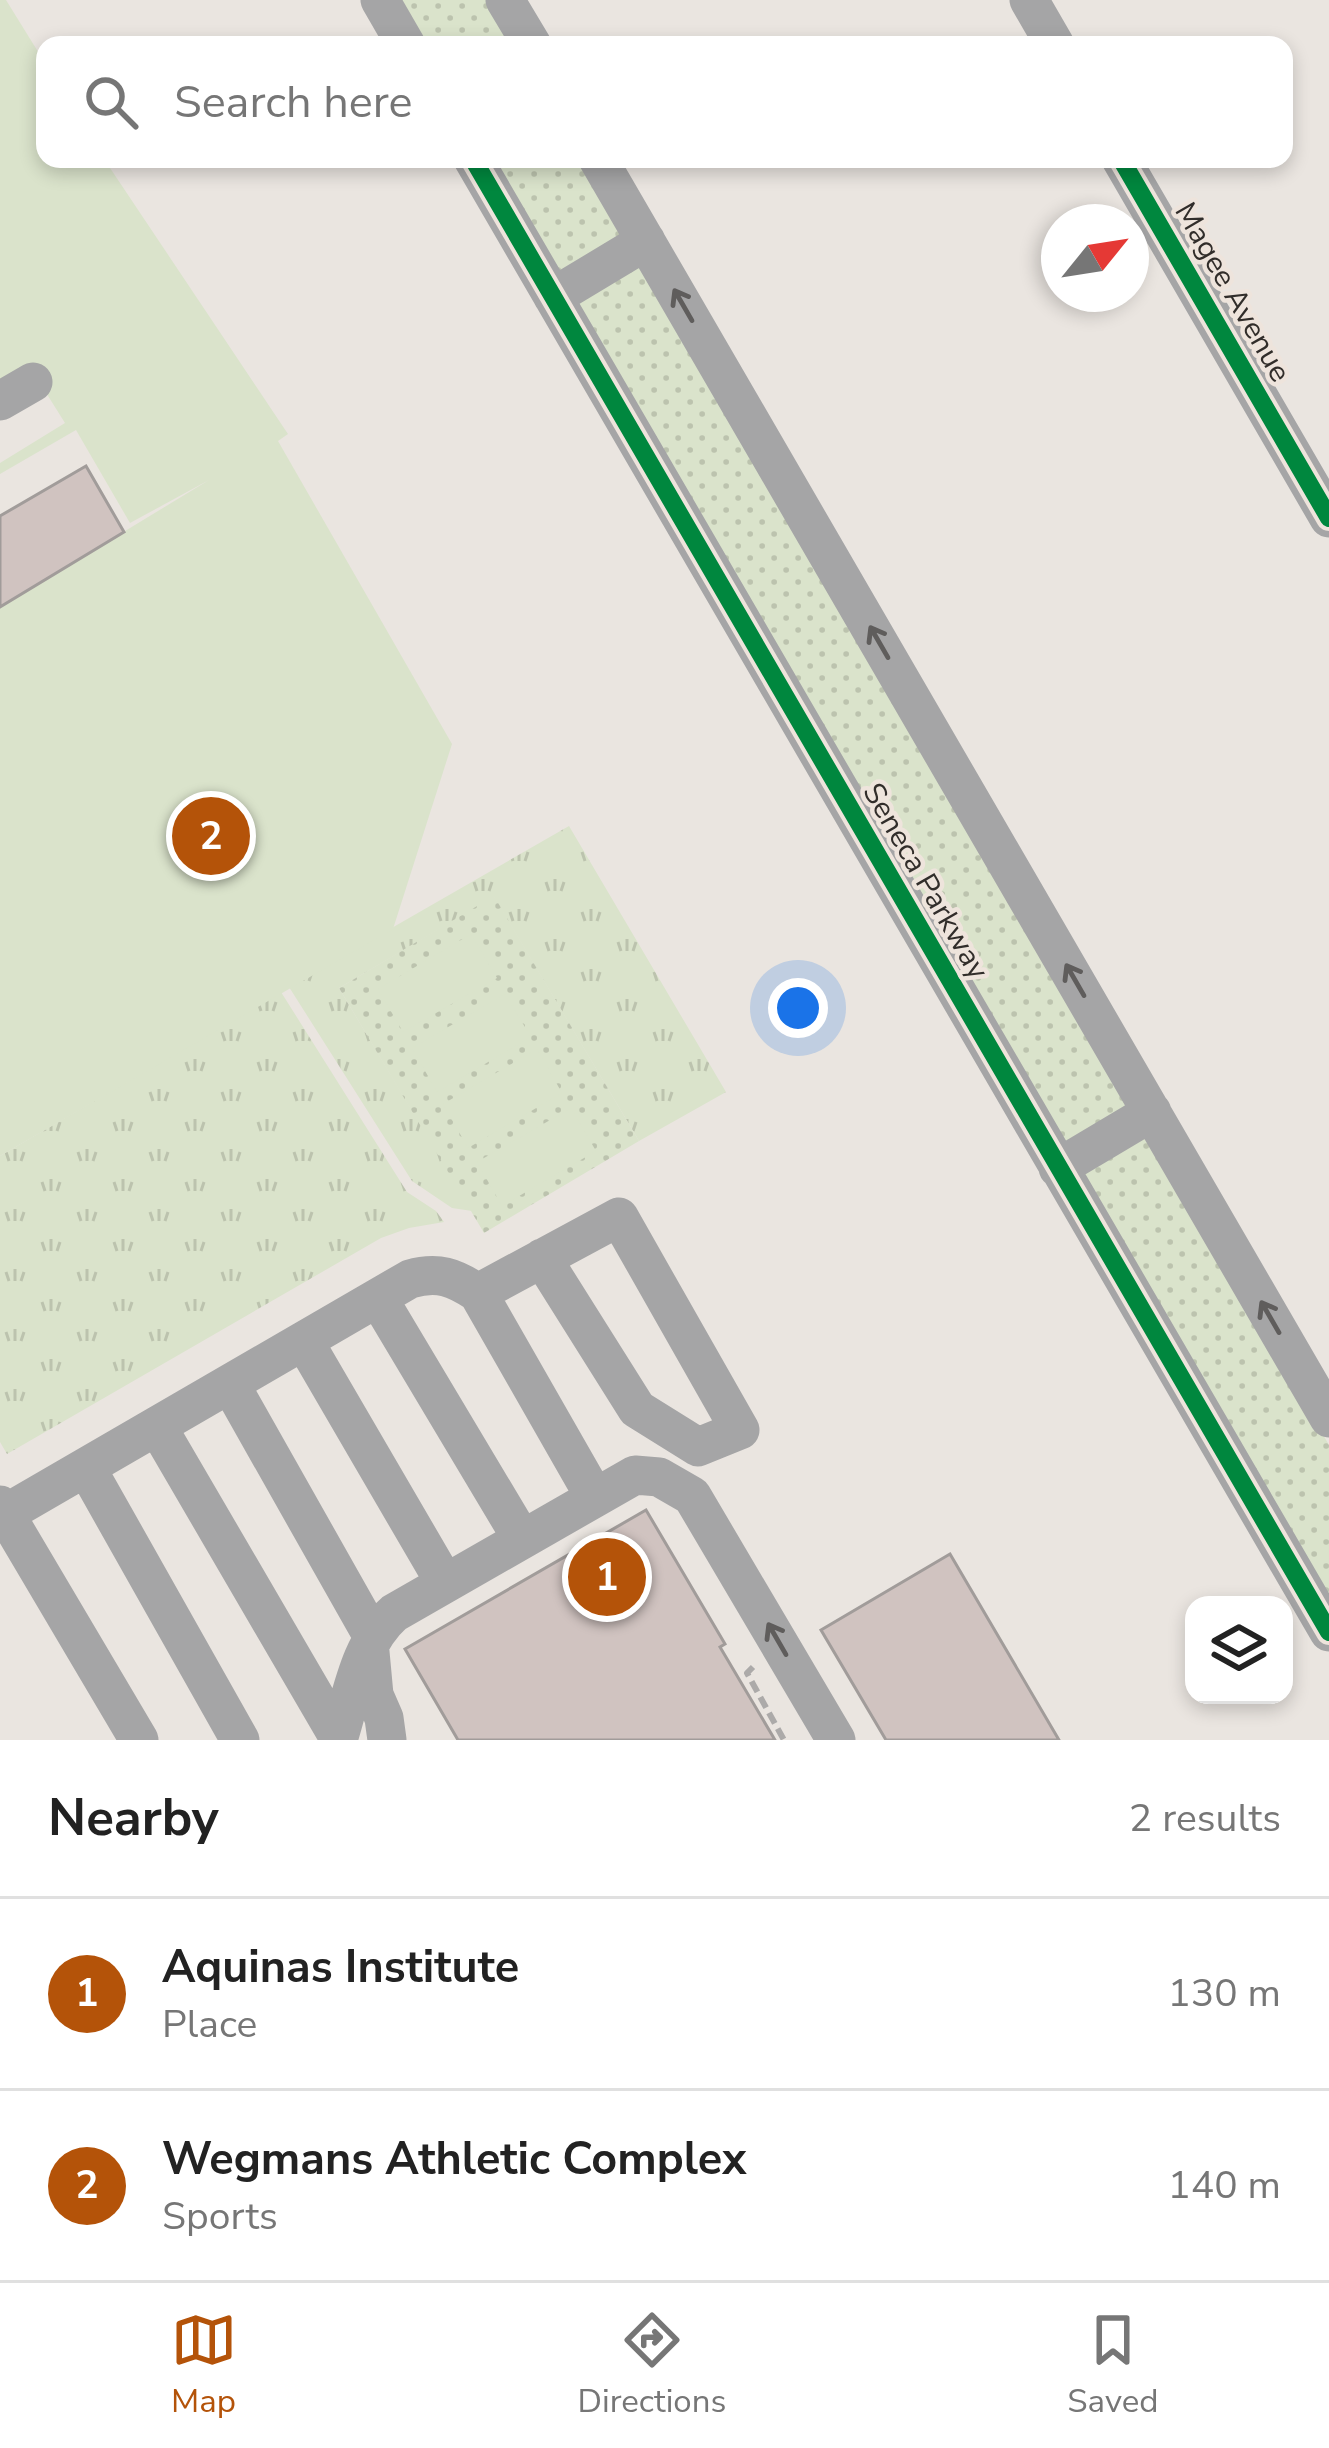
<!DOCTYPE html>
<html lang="en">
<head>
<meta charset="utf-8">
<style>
	body { margin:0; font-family:"Nunito Sans",sans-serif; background:#f6f6f6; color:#222 }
	.controls { position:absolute; right:36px; bottom:36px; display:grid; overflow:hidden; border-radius:24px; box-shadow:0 6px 18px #0003 }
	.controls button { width:108px; height:108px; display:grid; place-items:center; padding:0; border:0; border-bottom:3px solid #e0e0e0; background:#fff; color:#222; font:60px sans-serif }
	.compass { position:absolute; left:1041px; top:204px; width:108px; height:108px; border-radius:50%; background:#fff; box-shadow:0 6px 18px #0003; rotate:60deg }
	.you { position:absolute; left:798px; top:1008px; width:42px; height:42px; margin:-30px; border:9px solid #fff; border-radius:50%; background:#1a73e8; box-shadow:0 0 0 18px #1a73e833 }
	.badge { display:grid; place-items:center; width:78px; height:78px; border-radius:50%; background:#b45309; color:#fff; font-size:39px; font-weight:700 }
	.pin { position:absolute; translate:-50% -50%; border:6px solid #fff; box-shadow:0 3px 12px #0006 }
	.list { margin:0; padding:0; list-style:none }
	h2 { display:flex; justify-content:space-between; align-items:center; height:156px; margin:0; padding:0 48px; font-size:51px }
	h2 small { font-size:39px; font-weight:400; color:#767676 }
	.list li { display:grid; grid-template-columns:78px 1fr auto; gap:36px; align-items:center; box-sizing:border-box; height:192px; padding:0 48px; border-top:3px solid #e0e0e0 }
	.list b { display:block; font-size:45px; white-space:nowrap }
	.list p { margin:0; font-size:39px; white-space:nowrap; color:#767676 }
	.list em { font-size:39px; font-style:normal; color:#767676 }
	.icon { flex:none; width:66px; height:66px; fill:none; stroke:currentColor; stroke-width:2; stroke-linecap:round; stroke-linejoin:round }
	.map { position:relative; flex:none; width:1329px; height:1740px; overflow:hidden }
	.search { position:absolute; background:#fff; box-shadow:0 6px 18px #0003; left:36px; right:36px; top:36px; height:132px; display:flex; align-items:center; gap:30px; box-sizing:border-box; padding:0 42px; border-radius:24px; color:#767676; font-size:45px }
	.sheet { height:540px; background:#fff }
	nav { display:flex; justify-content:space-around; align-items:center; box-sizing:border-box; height:168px; border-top:3px solid #e0e0e0; background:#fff; font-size:33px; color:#767676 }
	nav a { display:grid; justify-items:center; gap:6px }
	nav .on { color:#b45309 }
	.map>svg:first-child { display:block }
</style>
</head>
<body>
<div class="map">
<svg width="1329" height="1740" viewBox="0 0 1329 1740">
	<defs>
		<pattern id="grass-tufts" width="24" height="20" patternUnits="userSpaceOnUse" patternTransform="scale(3)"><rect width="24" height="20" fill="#dae3cb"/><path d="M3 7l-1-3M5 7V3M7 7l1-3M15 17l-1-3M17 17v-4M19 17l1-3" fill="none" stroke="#bcc3ae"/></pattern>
		<pattern id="park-dots" width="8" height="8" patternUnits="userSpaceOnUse" patternTransform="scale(3)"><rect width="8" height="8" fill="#dae3cb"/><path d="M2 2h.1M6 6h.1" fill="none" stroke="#bcc3ae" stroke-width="1.8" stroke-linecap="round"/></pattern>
	</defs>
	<rect width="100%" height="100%" fill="#eae5e0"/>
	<path fill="url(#grass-tufts)" d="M 569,826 L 726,1092 L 639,1141 L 494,897 L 339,988 L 472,1211 L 452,1208 L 412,1181 L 289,987 Z
		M 281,992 L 407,1192 L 436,1211 L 444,1222 L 409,1228 L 381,1238 L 7,1454 L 0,1442 L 0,1156 Z"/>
	<path fill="url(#park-dots)" d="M 399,0 L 491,0 L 517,45 L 425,45 Z
		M 492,159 L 584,159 L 654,281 L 1329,1445 L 1329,1603 Z
		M 494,896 L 639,1141 L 484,1233 L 339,988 Z"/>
	<path fill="#dae3cb" d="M 0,0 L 6,0 L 45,63 L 45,159 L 104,159 L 288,434 L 278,441 L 452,744 L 393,929 L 0,1156 L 0,607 L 209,480 L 130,523 L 76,430 L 0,474 L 0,463 L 65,423 L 28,364 L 0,380 Z
		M 471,934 L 497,978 L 403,1032 L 378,989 Z
		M 505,994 L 531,1037 L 437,1092 L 412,1048 Z
		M 537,1049 L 562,1093 L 468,1148 L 443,1104 Z
		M 571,1108 L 596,1151 L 502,1206 L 477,1162 Z"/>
	<path fill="#d0c3c0" stroke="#a19c9a" stroke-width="3" d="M 86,466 L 124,532 L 0,607 L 0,516 Z
		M 646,1510 L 725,1644 L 720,1647 L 775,1740 L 458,1740 L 405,1649 Z
		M 950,1554 L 1059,1740 L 886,1740 L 821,1630 Z"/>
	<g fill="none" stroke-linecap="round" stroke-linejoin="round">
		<path stroke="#acaaa9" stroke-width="6" stroke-dasharray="12 6" stroke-linecap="butt" d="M 753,1667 L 747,1673 L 784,1740"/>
		<path stroke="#a5a5a6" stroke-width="39" d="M 380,0 L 406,45
			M 505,0 L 532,45
			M 1029,0 L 1055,45
			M 473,159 L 1329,1632
			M 598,159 L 1329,1418
			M 1121,159 L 1329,518
			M 553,297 L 646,241
			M 0,401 L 33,382
			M 1058,1168 L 1152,1112
			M 478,1293 L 619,1217 L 740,1430 L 698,1447 L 637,1409 L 542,1258
			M 378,1298 L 522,1539
			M 304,1341 L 445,1583
			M 230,1384 L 373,1637
			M 157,1426 L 339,1738
			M 86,1467 L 240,1740
			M 0,1505 L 139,1740
			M 5,1514 L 410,1279 C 438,1271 454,1277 478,1293 L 594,1496
			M 370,1652 L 374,1695 L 384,1718 L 387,1740
			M 338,1740 C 352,1696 358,1645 394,1613 L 635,1475 L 659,1477 L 692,1496 L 836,1740"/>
		<g stroke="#eee4dc" stroke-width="26">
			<path id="cycleway" d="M 473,159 L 1329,1632
				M 1121,159 L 1329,518"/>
		</g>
		<use href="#cycleway" stroke="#00873e" stroke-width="18"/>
	</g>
	<defs><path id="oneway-shaft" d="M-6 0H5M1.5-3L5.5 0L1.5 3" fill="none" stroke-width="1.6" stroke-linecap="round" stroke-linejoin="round" transform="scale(3)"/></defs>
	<g stroke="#5f5d5c">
		<use href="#oneway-shaft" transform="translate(683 305) rotate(-120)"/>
		<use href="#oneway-shaft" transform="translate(879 642) rotate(-120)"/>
		<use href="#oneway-shaft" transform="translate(1075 980) rotate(-120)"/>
		<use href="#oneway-shaft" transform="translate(1270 1317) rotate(-120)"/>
		<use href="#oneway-shaft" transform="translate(777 1639) rotate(-120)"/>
	</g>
	<g text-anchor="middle" stroke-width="9" stroke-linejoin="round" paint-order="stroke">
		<g font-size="30" fill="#312d2a" stroke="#eee4dc">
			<text transform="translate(1233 292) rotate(60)" y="10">Magee Avenue</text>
			<text transform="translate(926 881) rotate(60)" y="10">Seneca Parkway</text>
		</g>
	</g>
</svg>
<div class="controls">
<button><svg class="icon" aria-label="layers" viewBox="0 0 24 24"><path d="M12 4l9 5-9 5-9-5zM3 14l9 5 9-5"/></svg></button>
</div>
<svg class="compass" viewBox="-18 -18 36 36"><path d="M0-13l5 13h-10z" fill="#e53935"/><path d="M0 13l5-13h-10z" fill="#767676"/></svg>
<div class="you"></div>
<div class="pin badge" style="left:607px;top:1577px">1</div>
<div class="pin badge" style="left:211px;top:836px">2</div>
<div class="search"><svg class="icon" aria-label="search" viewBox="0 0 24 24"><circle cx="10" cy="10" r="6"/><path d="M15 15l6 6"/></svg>Search here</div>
</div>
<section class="sheet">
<h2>Nearby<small>2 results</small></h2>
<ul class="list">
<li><span class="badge">1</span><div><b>Aquinas Institute</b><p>Place</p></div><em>130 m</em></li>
<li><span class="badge">2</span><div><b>Wegmans Athletic Complex</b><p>Sports</p></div><em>140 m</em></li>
</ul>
</section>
<nav>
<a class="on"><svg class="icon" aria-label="map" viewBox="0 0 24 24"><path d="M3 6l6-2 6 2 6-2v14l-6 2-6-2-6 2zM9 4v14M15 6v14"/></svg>Map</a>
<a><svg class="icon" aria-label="directions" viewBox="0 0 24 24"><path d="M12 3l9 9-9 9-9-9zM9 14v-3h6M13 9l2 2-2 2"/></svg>Directions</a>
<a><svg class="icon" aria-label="saved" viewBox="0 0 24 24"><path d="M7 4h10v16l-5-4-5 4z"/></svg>Saved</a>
</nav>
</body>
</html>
